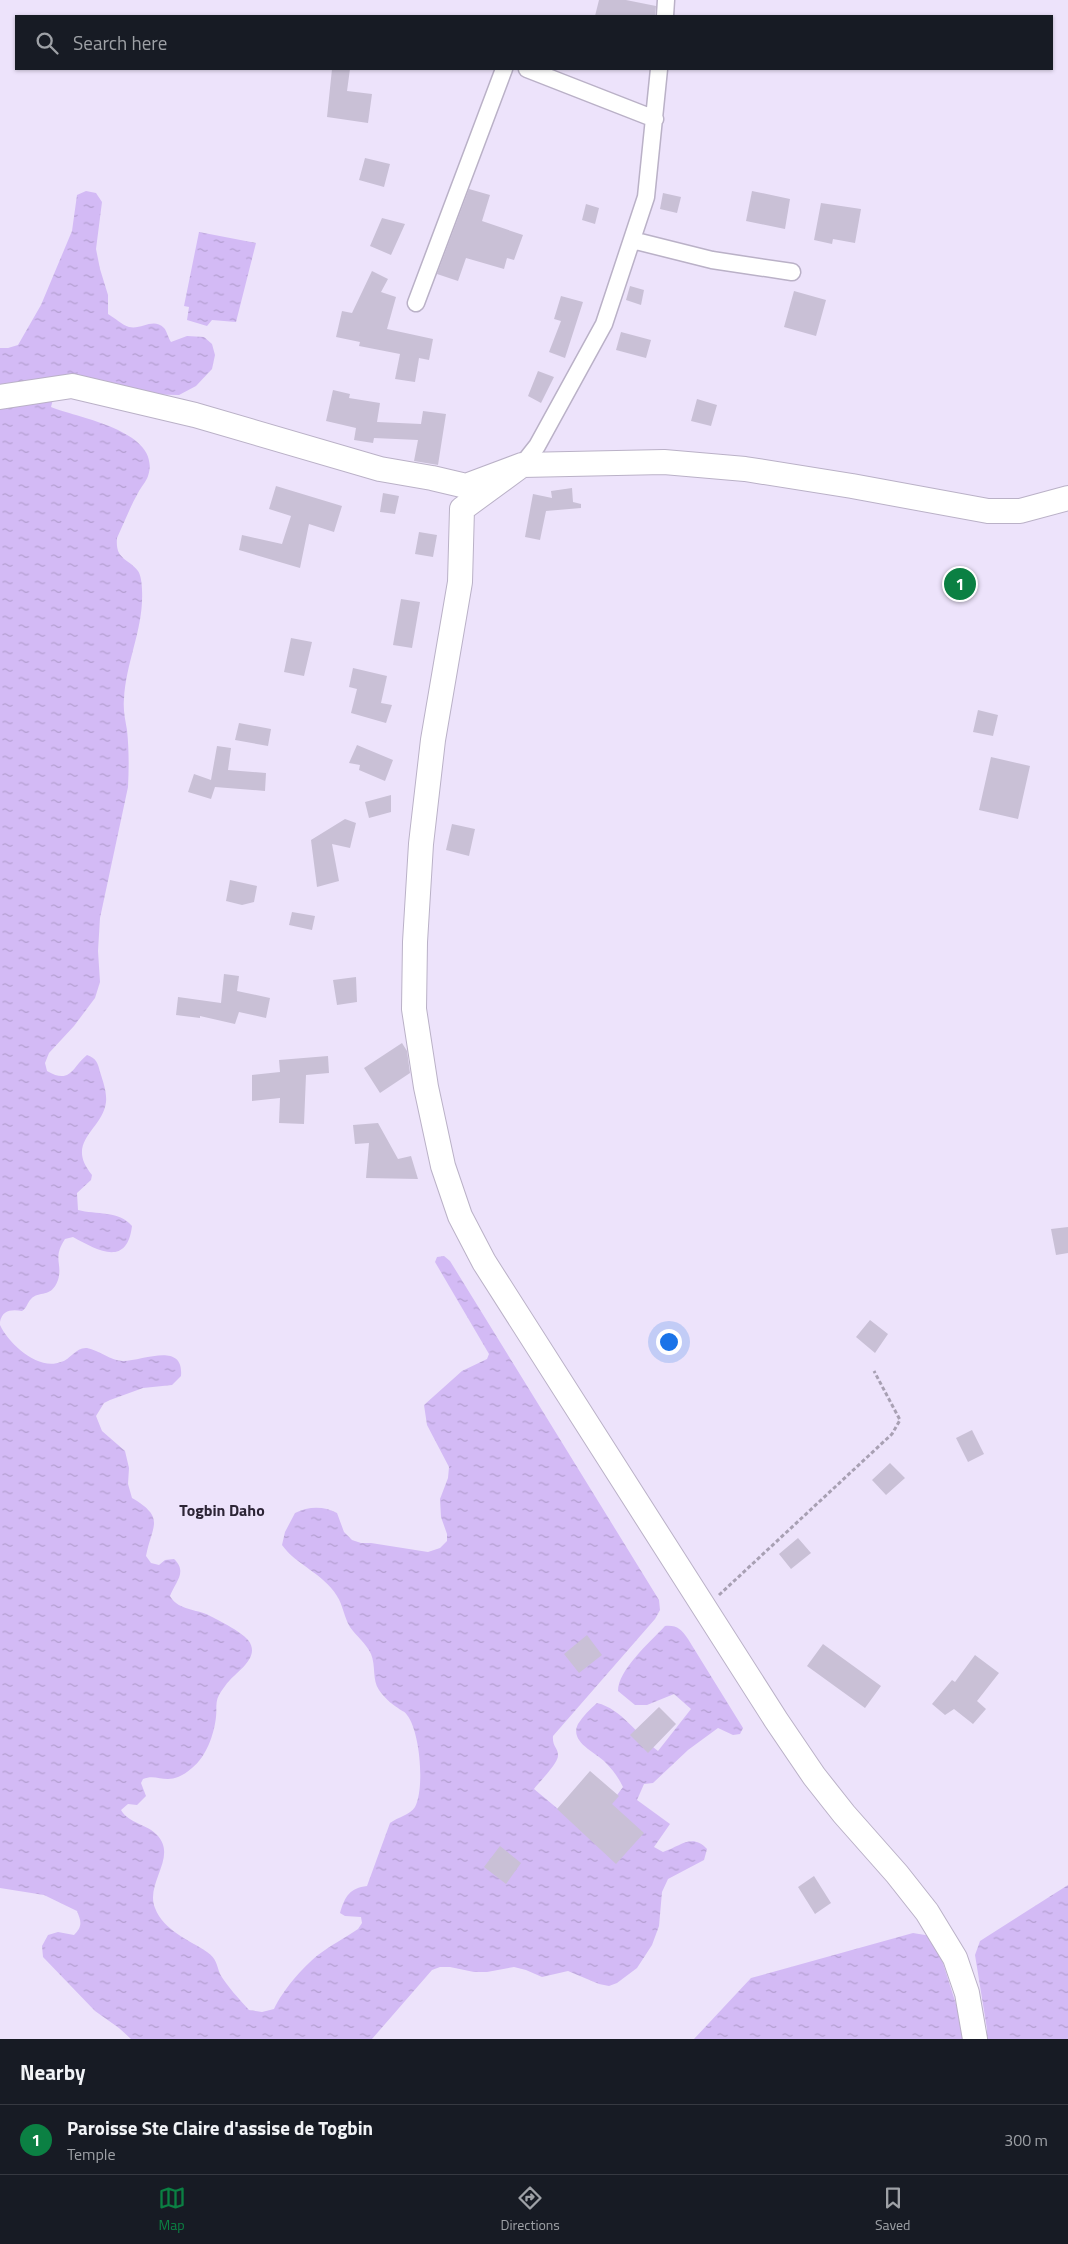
<!DOCTYPE html>
<html lang="en">
<head>
<meta charset="utf-8">
<style>
	body { margin:0; font-family:"Titillium Web",sans-serif; background:#20242c; color:#f1f3f6 }
	.you { position:absolute; left:668px; top:1341px; width:18px; height:18px; margin:-12px; border:4px solid #fff; border-radius:50%; background:#1a73e8; box-shadow:0 0 0 8px #1a73e833 }
	.badge { display:grid; place-items:center; width:32px; height:32px; border-radius:50%; background:#0b8043; color:#fff; font-size:16px; font-weight:700 }
	.pin { position:absolute; translate:-50% -50%; border:2px solid #fff; box-shadow:0 1px 5px #0006 }
	.list { margin:0; padding:0; list-style:none }
	h2 { display:flex; justify-content:space-between; align-items:center; height:65px; margin:0; padding:0 20px; font-size:21px }
	h2 small { font-size:16px; font-weight:400; color:#9ea1a6 }
	.list li { display:grid; grid-template-columns:32px 1fr auto; gap:15px; align-items:center; box-sizing:border-box; height:70px; padding:0 20px; border-top:1px solid #363941 }
	.list b { display:block; font-size:19px; white-space:nowrap }
	.list p { margin:0; font-size:16px; white-space:nowrap; color:#9ea1a6 }
	.list em { font-size:16px; font-style:normal; color:#9ea1a6 }
	.icon { flex:none; width:28px; height:28px; fill:none; stroke:currentColor; stroke-width:2; stroke-linecap:round; stroke-linejoin:round }
	.map { position:relative; flex:none; width:1068px; height:2039px; overflow:hidden }
	.search { position:absolute; background:#171b24; box-shadow:0 1px 4px #0004; left:15px; right:15px; top:15px; height:55px; display:flex; align-items:center; gap:12px; box-sizing:border-box; padding:0 18px; border-radius:0px; color:#9ea1a6; font-size:19px }
	.sheet { height:135px; background:#171b24 }
	nav { display:flex; justify-content:space-around; align-items:center; box-sizing:border-box; height:70px; border-top:1px solid #363941; background:#171b24; font-size:14px; color:#9ea1a6 }
	nav a { display:grid; justify-items:center; gap:2px }
	nav .on { color:#0b8043 }
	.map>svg:first-child { display:block }
</style>
</head>
<body>
<div class="map">
<svg width="1068" height="2039" viewBox="0 0 1068 2039">
	<defs>
		<pattern id="water-ripples" width="26" height="14" patternUnits="userSpaceOnUse" patternTransform="scale(1.25)"><rect width="26" height="14" fill="#d3baf5"/><path d="M2 4q2-2 4 0t4 0M15 11q2-2 4 0t4 0" fill="none" stroke="#b49fd1"/></pattern>
	</defs>
	<rect width="100%" height="100%" fill="#ede3fb"/>
	<path fill="url(#water-ripples)" d="M 86,191 L 96,193 L 102,202 L 96,249 L 100,269 L 108,295 L 108,314 C 115,318 122,325 129,327 C 142,330 153,317 164,328 C 167,331 168,338 171,342 L 187,336 L 204,337 L 212,344 L 215,355 L 212,369 L 196,386 L 179,395 L 55,392 L 51,407 C 78,418 163,431 148,476 C 146,482 141,487 138,493 C 130,507 124,523 117,538 C 115,560 128,558 138,571 C 141,575 142,585 142,590 C 144,628 126,661 124,699 C 123,709 125,719 127,730 C 129,749 129,768 128,787 L 100,918 L 98,951 L 100,982 L 95,998 L 74,1026 L 49,1053 L 45,1063 L 47,1071 C 71,1085 72,1067 87,1055 C 96,1058 98,1063 100,1072 C 103,1081 107,1093 106,1102 C 103,1130 64,1141 92,1175 L 91,1180 L 77,1193 L 78,1210 C 96,1215 119,1210 132,1226 C 127,1268 97,1250 73,1237 L 65,1239 C 52,1259 63,1263 58,1280 C 51,1299 39,1290 31,1299 C 27,1303 27,1308 22,1311 C 12,1309 2,1310 0,1322 L 0,348 L 8,348 L 18,345 L 41,305 L 72,231 L 77,195 Z
		M 199,232 L 256,243 L 236,322 L 212,320 L 207,326 L 187,320 L 189,307 L 184,306 Z
		M 444,1256 L 450,1261 L 659,1600 L 660,1610 L 655,1619 L 553,1736 C 552,1746 558,1748 558,1755 C 559,1763 539,1782 534,1789 L 588,1834 L 623,1787 C 618,1777 613,1770 605,1762 C 595,1752 569,1742 578,1724 C 583,1716 590,1709 597,1703 C 622,1709 638,1736 658,1751 L 691,1709 L 674,1694 L 647,1705 L 635,1705 L 618,1691 C 618,1670 650,1642 665,1626 C 677,1625 681,1629 688,1639 L 743,1728 L 740,1734 L 733,1735 L 718,1728 L 688,1750 L 653,1783 L 644,1784 L 637,1800 L 670,1824 L 654,1847 L 663,1852 C 681,1846 692,1833 707,1849 L 704,1860 L 668,1879 L 662,1892 L 659,1926 L 652,1945 L 637,1968 L 617,1983 L 609,1986 L 599,1984 L 568,1971 L 542,1977 L 526,1970 L 514,1967 L 487,1972 L 474,1972 L 450,1967 L 440,1967 L 432,1970 L 372,2039 L 131,2039 L 119,2028 L 95,2011 L 43,1957 L 42,1946 L 48,1935 L 58,1932 L 74,1935 C 83,1926 81,1921 77,1911 L 44,1895 L 0,1888 L 0,1325 C 9,1344 38,1371 61,1362 C 71,1359 76,1347 87,1348 C 99,1350 111,1361 123,1361 C 143,1361 184,1341 181,1376 L 172,1385 L 143,1388 L 110,1400 L 104,1403 L 96,1416 L 102,1431 L 125,1451 L 129,1468 L 128,1484 L 132,1498 C 166,1518 152,1525 146,1556 L 151,1563 L 159,1565 L 165,1560 L 174,1559 C 188,1572 175,1582 170,1596 C 177,1609 193,1609 206,1614 C 215,1618 242,1632 248,1640 C 261,1656 239,1670 230,1680 C 226,1684 222,1690 219,1695 C 215,1702 217,1710 216,1717 C 214,1735 206,1757 192,1768 C 168,1789 159,1772 143,1779 L 141,1783 L 146,1796 L 137,1805 L 128,1804 L 121,1810 C 129,1824 148,1824 158,1836 C 177,1858 145,1883 155,1908 C 164,1931 188,1939 207,1952 C 217,1959 216,1964 220,1974 C 226,1985 240,2000 249,2010 L 262,2012 L 274,2009 C 283,1990 302,1968 318,1955 C 331,1945 345,1938 358,1929 L 362,1923 L 361,1917 L 345,1916 L 340,1913 C 345,1896 350,1888 367,1886 L 390,1823 C 398,1817 410,1815 415,1807 C 425,1788 420,1731 407,1715 C 405,1711 401,1711 398,1708 C 391,1704 383,1696 379,1690 C 372,1680 376,1666 371,1654 C 366,1643 356,1636 350,1627 C 344,1617 343,1605 337,1596 C 323,1573 296,1565 282,1545 L 285,1532 L 295,1513 C 309,1506 324,1506 337,1513 L 344,1532 L 352,1540 L 361,1543 L 371,1543 L 428,1552 L 440,1548 L 447,1541 L 447,1534 L 441,1517 L 440,1499 L 448,1478 L 449,1467 L 427,1425 L 424,1405 L 462,1371 L 487,1359 L 489,1354 L 435,1262 L 437,1257 Z
		M 1068,1885 L 1068,2039 L 983,2039 L 987,2036 L 987,2029 L 975,1955 L 980,1941 Z
		M 913,1933 L 931,1936 L 937,1944 L 967,2039 L 694,2039 L 751,1978 Z"/>
	<path fill="#c9c0d6" d="M 599,0 L 626,0 L 656,6 L 655,16 L 595,16 Z
		M 332,69 L 350,69 L 347,91 L 372,94 L 368,123 L 327,117 Z
		M 365,158 L 390,164 L 384,187 L 359,180 Z
		M 469,189 L 490,195 L 482,221 L 523,235 L 514,260 L 507,258 L 504,269 L 466,258 L 458,281 L 437,274 Z
		M 752,191 L 790,199 L 785,229 L 746,221 Z
		M 663,193 L 681,197 L 677,213 L 660,209 Z
		M 821,203 L 861,209 L 855,243 L 833,239 L 832,244 L 814,240 Z
		M 586,204 L 599,208 L 595,224 L 582,220 Z
		M 382,218 L 405,224 L 391,255 L 370,246 Z
		M 372,271 L 388,279 L 381,292 L 396,297 L 387,329 L 433,339 L 429,360 L 419,358 L 415,382 L 395,379 L 400,354 L 359,346 L 360,342 L 336,337 L 342,311 L 352,313 Z
		M 630,286 L 644,290 L 641,305 L 626,300 Z
		M 794,291 L 826,300 L 816,336 L 784,327 Z
		M 561,296 L 583,302 L 565,358 L 549,352 L 561,321 L 554,319 Z
		M 621,332 L 651,340 L 646,358 L 616,350 Z
		M 538,371 L 554,377 L 541,403 L 528,396 Z
		M 333,390 L 350,394 L 349,398 L 380,403 L 377,422 L 421,424 L 423,411 L 446,414 L 438,465 L 414,461 L 418,440 L 374,438 L 373,443 L 354,440 L 356,428 L 326,421 Z
		M 697,399 L 717,405 L 711,426 L 691,421 Z
		M 276,486 L 342,506 L 334,532 L 309,524 L 300,568 L 239,550 L 242,535 L 282,544 L 291,516 L 269,509 Z
		M 572,488 L 573,502 L 581,504 L 581,508 L 546,511 L 540,540 L 525,537 L 533,494 L 552,498 L 551,491 Z
		M 383,493 L 399,496 L 395,514 L 380,512 Z
		M 419,532 L 437,535 L 433,557 L 415,554 Z
		M 401,599 L 420,602 L 412,648 L 393,645 Z
		M 291,638 L 312,642 L 304,676 L 284,672 Z
		M 353,668 L 387,676 L 381,703 L 392,705 L 386,723 L 351,713 L 357,689 L 349,687 Z
		M 978,710 L 998,715 L 993,736 L 973,732 Z
		M 239,723 L 271,729 L 268,746 L 235,740 Z
		M 357,745 L 393,760 L 385,781 L 359,770 L 360,765 L 349,763 Z
		M 217,746 L 231,748 L 228,770 L 266,773 L 265,791 L 215,787 L 211,799 L 188,792 L 194,774 L 211,780 Z
		M 991,757 L 1030,766 L 1018,819 L 979,810 Z
		M 391,795 L 391,812 L 369,818 L 365,802 Z
		M 345,819 L 356,823 L 350,848 L 332,844 L 339,881 L 317,887 L 311,840 Z
		M 452,824 L 475,829 L 469,856 L 446,850 Z
		M 230,880 L 257,886 L 254,902 L 242,905 L 226,901 Z
		M 292,912 L 315,916 L 312,930 L 289,925 Z
		M 224,974 L 239,976 L 237,991 L 270,998 L 266,1018 L 239,1012 L 235,1024 L 200,1016 L 200,1018 L 176,1015 L 178,997 L 221,1003 Z
		M 356,977 L 357,1002 L 337,1005 L 333,980 Z
		M 402,1043 L 407,1051 L 410,1073 L 380,1093 L 364,1068 Z
		M 328,1056 L 329,1073 L 306,1075 L 304,1124 L 279,1123 L 280,1098 L 252,1101 L 252,1075 L 280,1072 L 279,1060 Z
		M 378,1123 L 398,1159 L 411,1156 L 418,1179 L 366,1178 L 369,1143 L 355,1144 L 353,1125 Z
		M 1068,1227 L 1068,1253 L 1056,1255 L 1051,1229 Z
		M 870,1320 L 888,1334 L 875,1353 L 856,1337 Z
		M 972,1430 L 984,1454 L 968,1462 L 956,1438 Z
		M 890,1463 L 905,1478 L 886,1495 L 872,1480 Z
		M 798,1538 L 811,1553 L 791,1569 L 779,1554 Z
		M 587,1635 L 602,1655 L 579,1673 L 564,1654 Z
		M 823,1644 L 881,1686 L 865,1708 L 807,1666 Z
		M 975,1655 L 999,1673 L 977,1701 L 986,1709 L 973,1724 L 954,1709 L 945,1715 L 932,1704 L 952,1680 L 955,1682 Z
		M 659,1707 L 676,1724 L 648,1753 L 630,1735 Z
		M 590,1771 L 619,1796 L 612,1804 L 644,1833 L 616,1864 L 557,1809 Z
		M 500,1846 L 521,1863 L 506,1884 L 484,1867 Z
		M 814,1876 L 831,1903 L 815,1914 L 798,1887 Z"/>
	<g fill="none" stroke-linecap="round" stroke-linejoin="round">
		<g stroke="#bab1c7" stroke-width="19">
			<path id="street" d="M 665,16 L 666,0
				M 527,69 L 655,119
				M 632,240 L 712,260 L 792,272
				M 416,303 L 504,69
				M 522,465 L 537,446 L 604,324 L 646,197 L 659,69"/>
		</g>
		<g stroke="#bab1c7" stroke-width="26">
			<path id="secondary" d="M 0,397 L 72,386 L 195,415 L 380,469 L 432,478 L 466,486 L 522,465 L 664,462 L 745,469 L 852,486 L 988,511 L 1020,511 L 1068,498
				M 522,465 L 462,509 L 460,582 L 433,740 L 421,844 L 415,942 L 414,1009 L 426,1087 L 443,1166 L 460,1216 L 484,1262 L 776,1720 L 814,1776 L 844,1814 L 897,1874 L 927,1912 L 955,1958 L 967,1993 L 975,2039"/>
		</g>
		<path stroke="#a8a0b3" stroke-width="3" stroke-dasharray="4 2.5" stroke-linecap="butt" d="M 719,1595 L 892,1434 L 900,1420 L 874,1371"/>
		<use href="#street" stroke="#fff" stroke-width="16"/>
		<use href="#secondary" stroke="#fff" stroke-width="24"/>
	</g>
	<g text-anchor="middle" stroke-width="4" stroke-linejoin="round" paint-order="stroke">
		<g font-size="16" font-weight="bold" fill="#2d2536" stroke="#ede3fb">
			<text x="222" y="1516">Togbin Daho</text>
		</g>
	</g>
</svg>
<div class="you"></div>
<div class="pin badge" style="left:960px;top:584px">1</div>
<div class="search"><svg class="icon" aria-label="search" viewBox="0 0 24 24"><circle cx="10" cy="10" r="6"/><path d="M15 15l6 6"/></svg>Search here</div>
</div>
<section class="sheet">
<h2>Nearby<small></small></h2>
<ul class="list">
<li><span class="badge">1</span><div><b>Paroisse Ste Claire d'assise de Togbin</b><p>Temple</p></div><em>300 m</em></li>
</ul>
</section>
<nav>
<a class="on"><svg class="icon" aria-label="map" viewBox="0 0 24 24"><path d="M3 6l6-2 6 2 6-2v14l-6 2-6-2-6 2zM9 4v14M15 6v14"/></svg>Map</a>
<a><svg class="icon" aria-label="directions" viewBox="0 0 24 24"><path d="M12 3l9 9-9 9-9-9zM9 14v-3h6M13 9l2 2-2 2"/></svg>Directions</a>
<a><svg class="icon" aria-label="saved" viewBox="0 0 24 24"><path d="M7 4h10v16l-5-4-5 4z"/></svg>Saved</a>
</nav>
</body>
</html>
